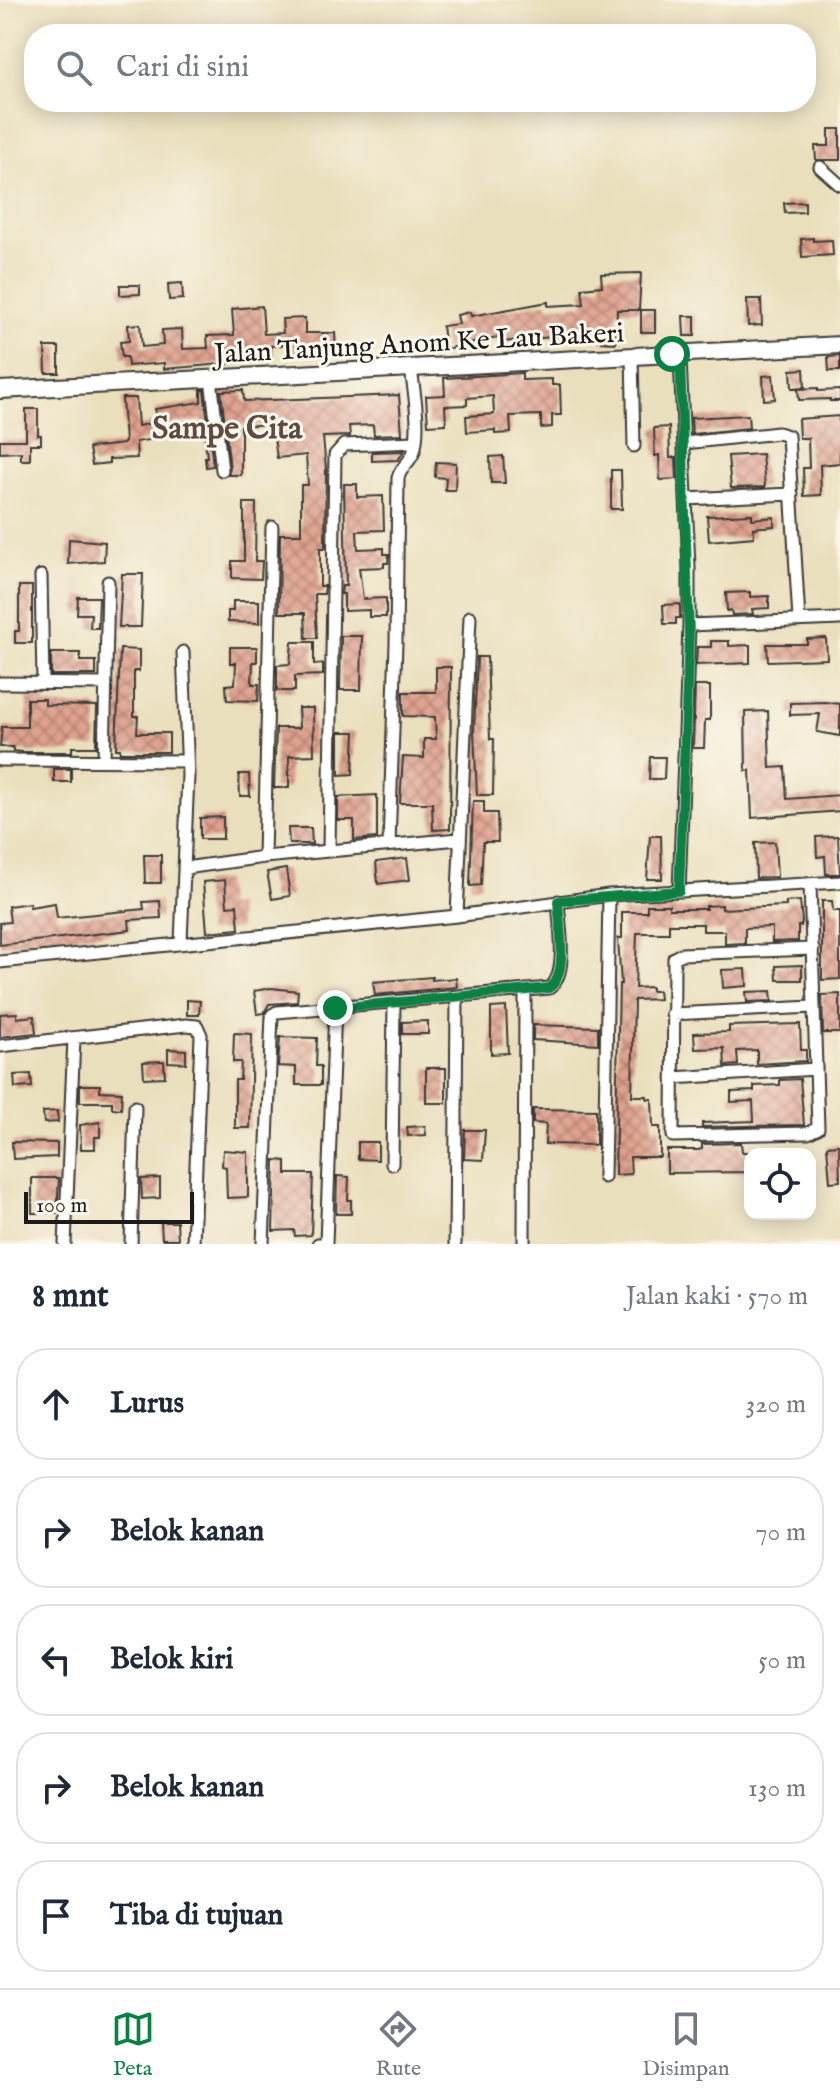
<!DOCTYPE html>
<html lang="id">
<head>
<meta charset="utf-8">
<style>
	body { margin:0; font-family:"IM FELL English",serif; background:#f6f6f7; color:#1f2937 }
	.controls { position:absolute; right:24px; bottom:24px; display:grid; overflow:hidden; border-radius:16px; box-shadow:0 4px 20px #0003 }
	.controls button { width:72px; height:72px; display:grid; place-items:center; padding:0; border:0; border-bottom:2px solid #e0e1e3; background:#fff; color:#1f2937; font:40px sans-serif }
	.scale { position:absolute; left:24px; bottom:20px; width:170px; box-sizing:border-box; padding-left:8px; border:4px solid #1c1c1c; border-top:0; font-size:22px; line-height:28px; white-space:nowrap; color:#1c1c1c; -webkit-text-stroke:6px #fbf7ec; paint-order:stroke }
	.stop { position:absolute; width:24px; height:24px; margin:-18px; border:6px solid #0b8043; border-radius:50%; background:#fff }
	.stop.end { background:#0b8043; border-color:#fff; box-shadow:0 2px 8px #0008 }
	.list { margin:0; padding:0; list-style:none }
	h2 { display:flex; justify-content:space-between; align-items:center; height:104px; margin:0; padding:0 32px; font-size:34px }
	h2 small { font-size:26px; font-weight:400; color:#747a83 }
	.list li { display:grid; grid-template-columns:52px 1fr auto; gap:24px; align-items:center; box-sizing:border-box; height:112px; margin:0 16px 16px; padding:0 16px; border:2px solid #e0e1e3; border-radius:32px }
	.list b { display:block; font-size:30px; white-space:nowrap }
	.list em { font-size:26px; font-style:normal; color:#747a83 }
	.icon { flex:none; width:44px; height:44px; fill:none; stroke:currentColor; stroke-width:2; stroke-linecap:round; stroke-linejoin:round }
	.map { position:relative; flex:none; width:840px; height:1244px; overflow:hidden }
	.search { position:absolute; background:#fff; box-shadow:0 4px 20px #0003; left:24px; right:24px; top:24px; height:88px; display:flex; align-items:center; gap:20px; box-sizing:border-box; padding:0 28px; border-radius:32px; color:#747a83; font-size:30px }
	.sheet { height:744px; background:#fff }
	nav { display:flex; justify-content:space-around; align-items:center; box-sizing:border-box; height:112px; border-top:2px solid #e0e1e3; background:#fff; font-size:22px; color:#747a83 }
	nav a { display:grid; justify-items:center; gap:4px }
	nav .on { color:#0b8043 }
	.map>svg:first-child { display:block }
</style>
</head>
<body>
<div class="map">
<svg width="840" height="1244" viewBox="0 0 840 1244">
	<defs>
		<pattern id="building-cross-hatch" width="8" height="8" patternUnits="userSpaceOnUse" patternTransform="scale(2)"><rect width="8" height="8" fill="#dfa18d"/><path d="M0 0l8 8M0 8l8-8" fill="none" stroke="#b48272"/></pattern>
	</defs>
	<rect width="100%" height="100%" fill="#fbf7ec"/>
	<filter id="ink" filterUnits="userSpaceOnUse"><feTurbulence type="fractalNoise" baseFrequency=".0125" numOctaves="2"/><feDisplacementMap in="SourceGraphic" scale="16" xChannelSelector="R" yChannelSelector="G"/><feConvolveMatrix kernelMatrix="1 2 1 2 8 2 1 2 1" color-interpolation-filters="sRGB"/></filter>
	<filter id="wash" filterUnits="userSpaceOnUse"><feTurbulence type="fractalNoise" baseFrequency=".006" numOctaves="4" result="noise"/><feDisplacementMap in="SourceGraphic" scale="32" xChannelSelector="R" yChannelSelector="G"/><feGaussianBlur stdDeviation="1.8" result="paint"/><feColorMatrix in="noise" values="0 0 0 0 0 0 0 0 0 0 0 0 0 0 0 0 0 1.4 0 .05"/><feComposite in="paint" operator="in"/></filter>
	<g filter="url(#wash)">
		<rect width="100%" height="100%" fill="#eadfbc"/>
		<g id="blocks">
			<path fill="url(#building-cross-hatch)" d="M 829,129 L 840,129 L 840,160 L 816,160 L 815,146 L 829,146 Z
				M 805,202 L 805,212 L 785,213 L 784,203 Z
				M 813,238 L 813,241 L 832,240 L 833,255 L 802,257 L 801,239 Z
				M 641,273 L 639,310 L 617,310 L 616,343 L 601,342 L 601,335 L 561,336 L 503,342 L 502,337 L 445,349 L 442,326 L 459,324 L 457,315 L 470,312 L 471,316 L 548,302 L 548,306 L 584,304 L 582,288 L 602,286 L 601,274 Z
				M 182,283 L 183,299 L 169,300 L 168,284 Z
				M 120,285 L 140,285 L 140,294 L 120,295 Z
				M 747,299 L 761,299 L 762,325 L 748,326 Z
				M 262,306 L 264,334 L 283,333 L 282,319 L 305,318 L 305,333 L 335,333 L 336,353 L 290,356 L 289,344 L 271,346 L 272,360 L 164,369 L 164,363 L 128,366 L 127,357 L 122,357 L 120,342 L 129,341 L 128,325 L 140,324 L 142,347 L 163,345 L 162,330 L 182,329 L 183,349 L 208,348 L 207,336 L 234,335 L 232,309 Z
				M 641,310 L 655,310 L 655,332 L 641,332 Z
				M 683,316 L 695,316 L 695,336 L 684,336 Z
				M 45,347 L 59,347 L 59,373 L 46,373 Z
				M 840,356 L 840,371 L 829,371 L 828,357 Z
				M 804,369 L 805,387 L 792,388 L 791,370 Z
				M 522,373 L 522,380 L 552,379 L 552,385 L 560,385 L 561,415 L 552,415 L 552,427 L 541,428 L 541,415 L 510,416 L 511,433 L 495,434 L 495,430 L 467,432 L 466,416 L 494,414 L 493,396 L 467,398 L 467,405 L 445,406 L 446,424 L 428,425 L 426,396 L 445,395 L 444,378 Z
				M 773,375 L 775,399 L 764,400 L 763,376 Z
				M 818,388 L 818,391 L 840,390 L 840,401 L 830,401 L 830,399 L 799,400 L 798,389 Z
				M 201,390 L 204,390 L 213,466 L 206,467 L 205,457 L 207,457 L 203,420 L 170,424 L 172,436 L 136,442 L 137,458 L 109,459 L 109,463 L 92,465 L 89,448 L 123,444 L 125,442 L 122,398 L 136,398 L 138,426 L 157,422 L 155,409 L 201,402 Z
				M 243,390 L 244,401 L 399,395 L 402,434 L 374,435 L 373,425 L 349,426 L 350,436 L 323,437 L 326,469 L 325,548 L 320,548 L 320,586 L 325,586 L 324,594 L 315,594 L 317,638 L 306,638 L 305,613 L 279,613 L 280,534 L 301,534 L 301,485 L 308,485 L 306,455 L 277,458 L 272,424 L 241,426 L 241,475 L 228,475 L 230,469 L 221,391 Z
				M 26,409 L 38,409 L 38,435 L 41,435 L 41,444 L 30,444 L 30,460 L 21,460 L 21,452 L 0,453 L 0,440 L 26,440 Z
				M 748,415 L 749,428 L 692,434 L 691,418 Z
				M 839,416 L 840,463 L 820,465 L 821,495 L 804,496 L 803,468 L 809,468 L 808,438 L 799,438 L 798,419 Z
				M 669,427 L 670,458 L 676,457 L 677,479 L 660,480 L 659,455 L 655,456 L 654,428 Z
				M 404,451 L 398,460 L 372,461 L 372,452 Z
				M 762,454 L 765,487 L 731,488 L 728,456 Z
				M 503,456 L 505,483 L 491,483 L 490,457 Z
				M 436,462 L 456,463 L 455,490 L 445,490 L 446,478 L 435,477 Z
				M 611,470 L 621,470 L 622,509 L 611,509 Z
				M 344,484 L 357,484 L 357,497 L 383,496 L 384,530 L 357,531 L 358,549 L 384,548 L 384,554 L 389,554 L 388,563 L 384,563 L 384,567 L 359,568 L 363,599 L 386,598 L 386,617 L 369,617 L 369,610 L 344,611 L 344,594 L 341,594 L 342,586 L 346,586 Z
				M 244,503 L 256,503 L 255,561 L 262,561 L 261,579 L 232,578 L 232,561 L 244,561 Z
				M 752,514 L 752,519 L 774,517 L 774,526 L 753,528 L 754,537 L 709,541 L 707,516 Z
				M 69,539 L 105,542 L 104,561 L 68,564 Z
				M 122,574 L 143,574 L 141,627 L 119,627 Z
				M 19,586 L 32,586 L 32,643 L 15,643 L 15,631 L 19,631 Z
				M 750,592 L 750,597 L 769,596 L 769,608 L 752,609 L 753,614 L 732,615 L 731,610 L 727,611 L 726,593 Z
				M 78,597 L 99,597 L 98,628 L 90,628 L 91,614 L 77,614 Z
				M 233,601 L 259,601 L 259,623 L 228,622 L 228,611 L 233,611 Z
				M 680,604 L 680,618 L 676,618 L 676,624 L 664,624 L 663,605 Z
				M 341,636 L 362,636 L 361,690 L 340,690 Z
				M 826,638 L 827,659 L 768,661 L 767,644 L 807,644 L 807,639 Z
				M 711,641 L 729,641 L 729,646 L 750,645 L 750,663 L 696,665 L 697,647 L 711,647 Z
				M 292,642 L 314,642 L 314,665 L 323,664 L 323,675 L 295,676 L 295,691 L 277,691 L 277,665 L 290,664 Z
				M 230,647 L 257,647 L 257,662 L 253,662 L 252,684 L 259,684 L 258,701 L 227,700 L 226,685 L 235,684 L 236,663 L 230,663 Z
				M 120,649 L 139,650 L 139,671 L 134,671 L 134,716 L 138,716 L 137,733 L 169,733 L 169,752 L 120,752 L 120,749 L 116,749 Z
				M 51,653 L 80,653 L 80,661 L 96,661 L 96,675 L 51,675 Z
				M 477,657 L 487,657 L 490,739 L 494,739 L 493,795 L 477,795 L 474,731 Z
				M 436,667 L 451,667 L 450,829 L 433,830 L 432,803 L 400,803 L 403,757 L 424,758 L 424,739 L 436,739 L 435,717 L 403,716 L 403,692 L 436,692 Z
				M 695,686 L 710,686 L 710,720 L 705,720 L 704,748 L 693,748 Z
				M 27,699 L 45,699 L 45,705 L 97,706 L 96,747 L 72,747 L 72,752 L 23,752 L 13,751 L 13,747 L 0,747 L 2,727 L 27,727 Z
				M 825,702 L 840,704 L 840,736 L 817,732 L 820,714 L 790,715 L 790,703 Z
				M 298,708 L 313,708 L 314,755 L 289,756 L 289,788 L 274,788 L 276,728 L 299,728 Z
				M 768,711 L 770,768 L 785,767 L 787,799 L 840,795 L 840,811 L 752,818 L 750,770 L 746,771 L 745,712 Z
				M 339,732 L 355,732 L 353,774 L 339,775 Z
				M 650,757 L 665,757 L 664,779 L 649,779 Z
				M 54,769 L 71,769 L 71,782 L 54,782 Z
				M 239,774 L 249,774 L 250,796 L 240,796 Z
				M 377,795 L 377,838 L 354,840 L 354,820 L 338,820 L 338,797 Z
				M 473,801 L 484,801 L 484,813 L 497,813 L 498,842 L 483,842 L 481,885 L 470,886 Z
				M 223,817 L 223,839 L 200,839 L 200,818 Z
				M 288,828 L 311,828 L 312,844 L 289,844 Z
				M 650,836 L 661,836 L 662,879 L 647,879 Z
				M 838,836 L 840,874 L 826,874 L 825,856 L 817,857 L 816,837 Z
				M 775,842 L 777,877 L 756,878 L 755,843 Z
				M 144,855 L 161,855 L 161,883 L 145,883 Z
				M 407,858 L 410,880 L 378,884 L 376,862 Z
				M 286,869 L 290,896 L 272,899 L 267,872 Z
				M 225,880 L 227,906 L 237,905 L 239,929 L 207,932 L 203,882 Z
				M 160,901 L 161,918 L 129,920 L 130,930 L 0,945 L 0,923 L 10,922 L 8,906 L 30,903 L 30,907 L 55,903 L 57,918 L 144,909 L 143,902 Z
				M 800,901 L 802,921 L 801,926 L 798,926 L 798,941 L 772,942 L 772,927 L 745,928 L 745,943 L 725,944 L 725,931 L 703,931 L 703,924 L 669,924 L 669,933 L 637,933 L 635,988 L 651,987 L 651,991 L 658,991 L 659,999 L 634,1000 L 632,1096 L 647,1096 L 647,1099 L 652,1099 L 653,1127 L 660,1127 L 660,1157 L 630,1157 L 631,1174 L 615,1175 L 619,984 L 621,984 L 618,938 L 622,938 L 622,912 L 647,912 L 647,905 L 669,905 L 669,909 L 706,909 L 706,906 L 722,905 L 722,909 L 786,906 L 786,902 Z
				M 822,901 L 832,901 L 833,911 L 840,911 L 840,979 L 822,980 Z
				M 802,965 L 802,980 L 777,980 L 776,966 Z
				M 746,969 L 747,986 L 723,988 L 722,970 Z
				M 432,977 L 432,980 L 456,978 L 457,987 L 375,995 L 373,982 Z
				M 271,988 L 298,991 L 297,1002 L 269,1004 L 264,1013 L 257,1014 L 254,991 Z
				M 771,991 L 772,1001 L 747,1002 L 746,992 Z
				M 840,994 L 840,1033 L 823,1033 L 822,995 Z
				M 187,1000 L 200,1001 L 199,1015 L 187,1015 Z
				M 506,1007 L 508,1053 L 491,1054 L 491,1008 Z
				M 17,1013 L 17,1018 L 34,1016 L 36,1033 L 0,1037 L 0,1014 Z
				M 428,1021 L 428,1034 L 402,1034 L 402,1022 Z
				M 800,1024 L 801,1050 L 806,1050 L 806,1061 L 757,1064 L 757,1050 L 737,1051 L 738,1065 L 725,1066 L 724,1048 L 695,1049 L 694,1033 L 729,1032 L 729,1026 Z
				M 533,1025 L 598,1027 L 598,1044 L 533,1040 Z
				M 234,1033 L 252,1034 L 250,1128 L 235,1128 L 235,1080 L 240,1080 L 241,1062 L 233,1062 Z
				M 280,1037 L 317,1038 L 316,1066 L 321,1066 L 321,1085 L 296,1085 L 296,1067 L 278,1066 Z
				M 168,1049 L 186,1050 L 186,1063 L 168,1062 Z
				M 164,1061 L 165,1077 L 144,1078 L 143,1062 Z
				M 426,1068 L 446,1068 L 446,1103 L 426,1103 Z
				M 31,1074 L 32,1087 L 15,1088 L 14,1075 Z
				M 800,1079 L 804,1125 L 702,1127 L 702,1123 L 754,1121 L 753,1101 L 731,1102 L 731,1092 L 754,1091 L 754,1086 L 780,1085 L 780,1080 Z
				M 80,1085 L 100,1085 L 100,1091 L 122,1092 L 121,1109 L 112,1108 L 112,1102 L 80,1102 Z
				M 533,1109 L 596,1110 L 596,1145 L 545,1144 L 546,1124 L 533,1123 Z
				M 57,1111 L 58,1122 L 44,1123 L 43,1112 Z
				M 100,1122 L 100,1137 L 95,1137 L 95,1149 L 81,1149 L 80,1125 Z
				M 425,1126 L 426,1135 L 408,1136 L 407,1127 Z
				M 465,1130 L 485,1130 L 483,1160 L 464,1159 Z
				M 12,1142 L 57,1143 L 57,1157 L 13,1159 Z
				M 358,1142 L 378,1142 L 378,1160 L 358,1159 Z
				M 741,1143 L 742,1152 L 750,1152 L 750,1172 L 667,1173 L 667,1150 L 698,1150 L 702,1149 L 702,1144 Z
				M 839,1145 L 840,1181 L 830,1182 L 827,1146 Z
				M 223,1150 L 248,1152 L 248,1197 L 227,1198 L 226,1167 L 222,1166 Z
				M 275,1160 L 286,1161 L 286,1174 L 313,1174 L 311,1235 L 295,1236 L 294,1230 L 273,1231 Z
				M 337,1176 L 349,1177 L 348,1200 L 351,1200 L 351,1214 L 336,1214 Z
				M 32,1178 L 59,1178 L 57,1213 L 32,1213 Z
				M 160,1178 L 160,1198 L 142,1199 L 141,1179 Z
				M 161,1222 L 177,1222 L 178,1239 L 162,1239 Z"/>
		</g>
	</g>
	<g filter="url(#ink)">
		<use href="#blocks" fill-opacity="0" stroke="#3b3934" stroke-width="2"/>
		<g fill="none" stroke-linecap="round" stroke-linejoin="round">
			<g stroke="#3b3934" stroke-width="15">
				<path id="minor" d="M 820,167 L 840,185
					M 673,355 L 680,358 L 689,567 L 689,625
					M 632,356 L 634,446
					M 211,379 L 222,470
					M 685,443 L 778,433 L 788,436 L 799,620
					M 686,499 L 792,494
					M 41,576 L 43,682
					M 0,683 L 106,684
					M 0,760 L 187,761
					M 104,760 L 108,582
					M 389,845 L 396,643 L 398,478 C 401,466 411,462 414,451 C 421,426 414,394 411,368
					M 329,851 L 335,455 L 344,445 L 415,442
					M 264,857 L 272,527
					M 185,868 L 264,857 L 459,839
					M 810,884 L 818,1128 L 808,1133 L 673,1136 L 674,958 L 681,954 L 813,949
					M 679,891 L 689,625 L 840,619
					M 457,916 L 470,617
					M 181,942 L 188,775 L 183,652
					M 0,962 L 457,916 L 609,895 L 840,882
					M 672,1014 L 813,1007
					M 0,1046 L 186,1025 L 197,1026 L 201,1035 L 193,1244
					M 673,1078 L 816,1069
					M 392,1164 L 394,1003
					M 604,1177 L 609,895
					M 65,1244 L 74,1039
					M 131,1244 L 135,1107
					M 263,1244 L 272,1015 L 277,1012 L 549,988 C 569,976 559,923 558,901
					M 318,1244 L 326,1243 L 335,1008
					M 455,1244 L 457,997
					M 524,1244 L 525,990"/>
			</g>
			<g stroke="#3b3934" stroke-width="20">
				<path id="secondary" d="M 0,390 L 840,345"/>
			</g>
			<use href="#minor" stroke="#fff" stroke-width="11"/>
			<use href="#secondary" stroke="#fff" stroke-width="16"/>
		</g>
	</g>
	<g fill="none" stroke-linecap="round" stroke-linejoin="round" filter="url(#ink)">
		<path stroke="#0b8043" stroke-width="10" d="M 335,1008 L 549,988 C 569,976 559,923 558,901 L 679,891 L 689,636 L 680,358 L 672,354"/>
	</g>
	<g text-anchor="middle" stroke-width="6" stroke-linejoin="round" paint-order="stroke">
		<g font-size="28" fill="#1c1c1c" stroke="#fbf7ec">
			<text transform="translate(419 342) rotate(-3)" y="10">Jalan Tanjung Anom Ke Lau Bakeri</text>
		</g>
		<g font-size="32" font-weight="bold" fill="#604b44" stroke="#fbf7ec">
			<text x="227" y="438">Sampe Cita</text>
		</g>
	</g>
</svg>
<div class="controls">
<button><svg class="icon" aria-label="locate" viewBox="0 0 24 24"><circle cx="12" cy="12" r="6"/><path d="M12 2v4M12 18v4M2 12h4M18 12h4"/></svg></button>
</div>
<div class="scale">100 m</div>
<div class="stop" style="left:672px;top:354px"></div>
<div class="stop end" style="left:335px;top:1008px"></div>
<div class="search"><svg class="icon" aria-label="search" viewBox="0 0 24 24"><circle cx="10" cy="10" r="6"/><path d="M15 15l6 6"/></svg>Cari di sini</div>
</div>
<section class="sheet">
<h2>8 mnt<small>Jalan kaki · 570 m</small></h2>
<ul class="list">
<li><svg class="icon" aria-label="ahead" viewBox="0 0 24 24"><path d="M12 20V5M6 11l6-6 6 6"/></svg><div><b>Lurus</b></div><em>320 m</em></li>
<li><svg class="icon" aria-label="right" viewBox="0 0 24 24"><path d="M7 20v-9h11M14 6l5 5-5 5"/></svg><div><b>Belok kanan</b></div><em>70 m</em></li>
<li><svg class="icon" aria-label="left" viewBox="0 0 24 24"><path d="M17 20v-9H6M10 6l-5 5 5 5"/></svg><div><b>Belok kiri</b></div><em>50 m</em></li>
<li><svg class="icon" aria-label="right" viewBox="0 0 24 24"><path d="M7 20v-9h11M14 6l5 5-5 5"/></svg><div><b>Belok kanan</b></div><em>130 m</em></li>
<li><svg class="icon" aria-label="arrive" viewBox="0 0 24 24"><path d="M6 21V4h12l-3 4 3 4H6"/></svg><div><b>Tiba di tujuan</b></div></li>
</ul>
</section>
<nav>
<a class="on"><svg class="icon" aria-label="map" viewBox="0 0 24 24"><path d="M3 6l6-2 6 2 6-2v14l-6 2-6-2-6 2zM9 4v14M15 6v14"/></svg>Peta</a>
<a><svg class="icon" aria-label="directions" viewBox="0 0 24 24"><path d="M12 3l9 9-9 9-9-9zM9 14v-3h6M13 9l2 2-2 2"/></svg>Rute</a>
<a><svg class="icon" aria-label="saved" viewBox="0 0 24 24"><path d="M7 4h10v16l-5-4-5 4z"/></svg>Disimpan</a>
</nav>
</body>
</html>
